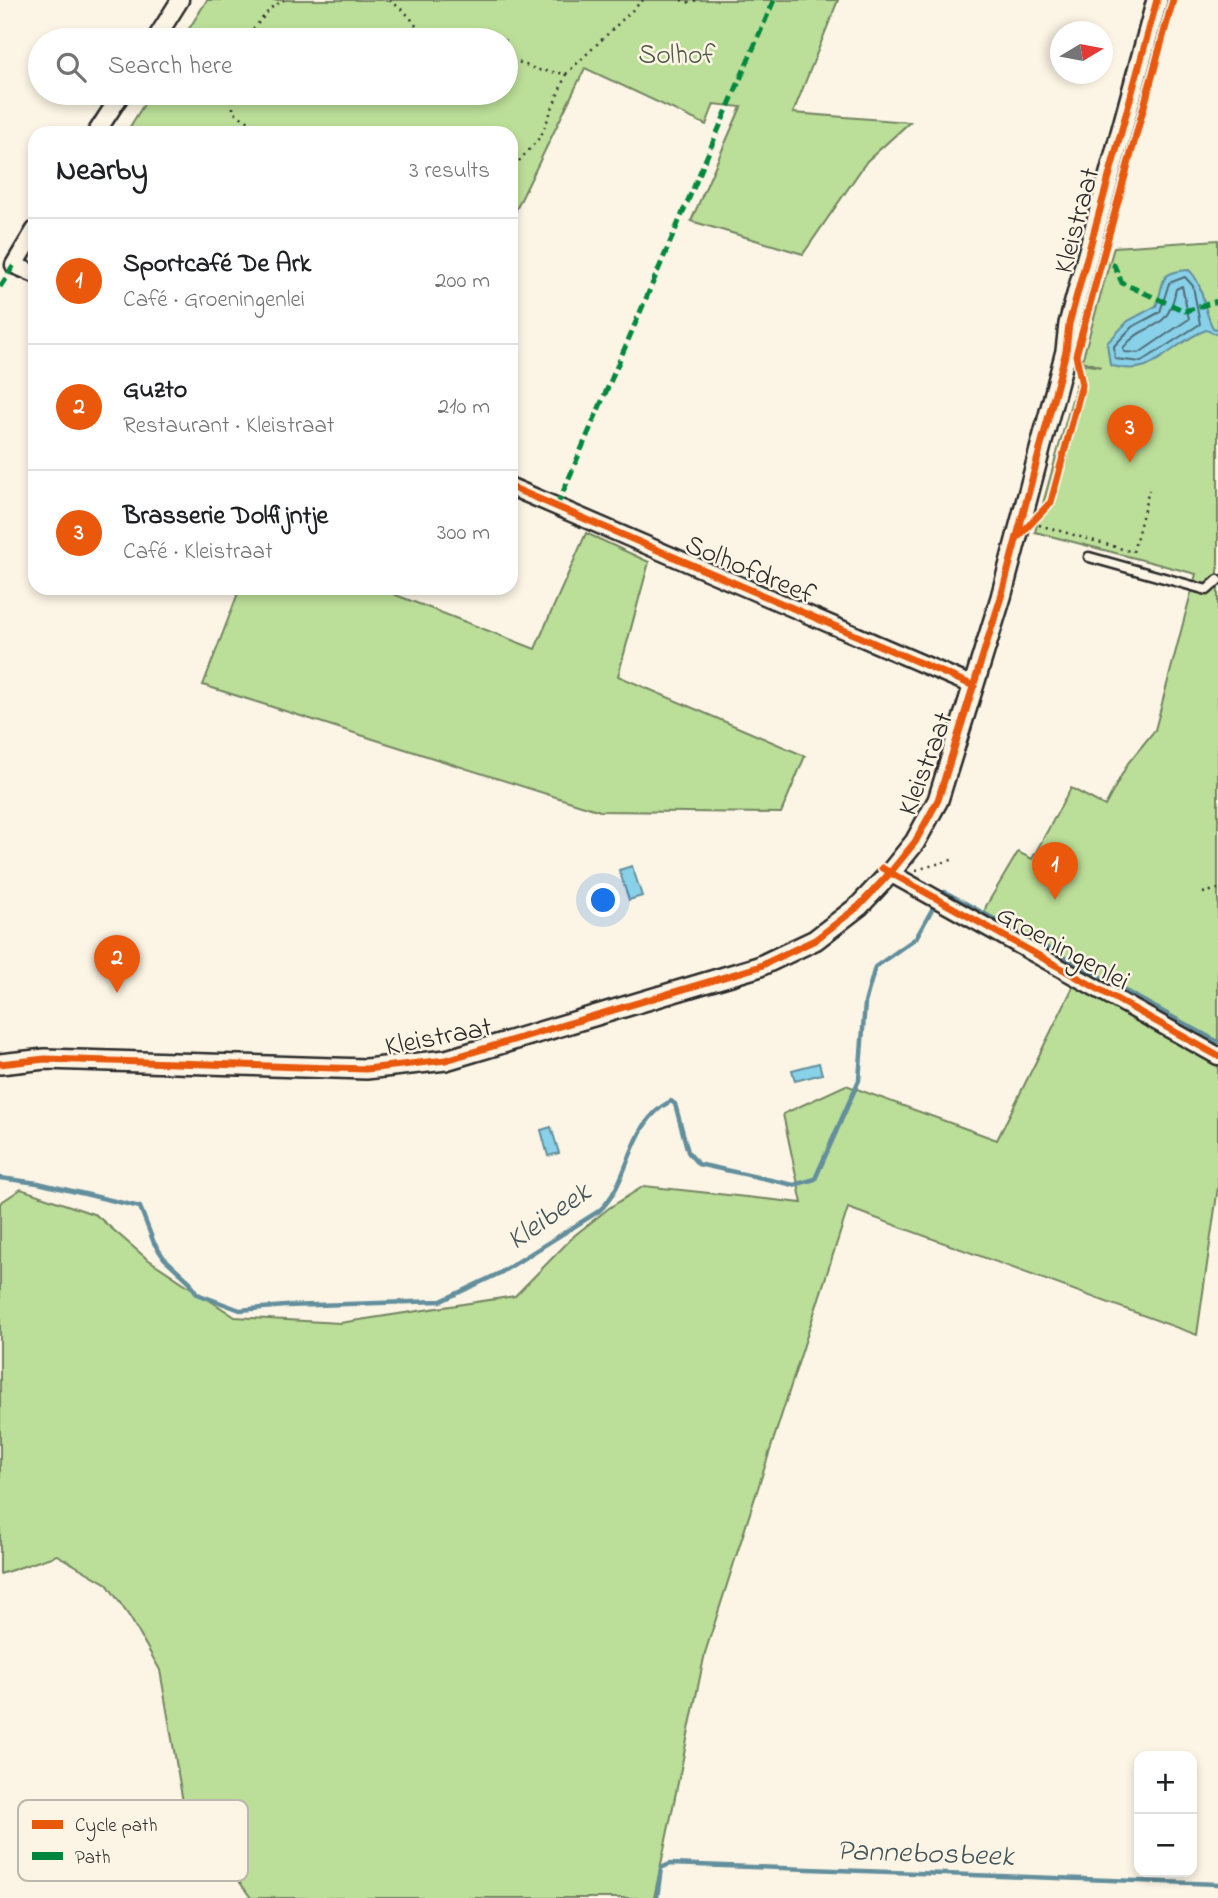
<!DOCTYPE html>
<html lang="en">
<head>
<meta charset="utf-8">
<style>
	body { margin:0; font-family:"Indie Flower",sans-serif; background:#f2f2f2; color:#202124 }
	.controls { position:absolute; right:21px; bottom:21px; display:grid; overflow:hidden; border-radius:14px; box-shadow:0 4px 10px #0003 }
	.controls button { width:63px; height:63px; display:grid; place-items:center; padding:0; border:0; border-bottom:2px solid #e0e0e0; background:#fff; color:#202124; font:35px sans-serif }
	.compass { position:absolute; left:1050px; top:21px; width:63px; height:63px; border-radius:50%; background:#fff; box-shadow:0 4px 10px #0003; rotate:80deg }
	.you { position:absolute; left:604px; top:901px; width:24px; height:24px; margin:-18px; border:5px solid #fff; border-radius:50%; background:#1a73e8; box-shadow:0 0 0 10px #1a73e833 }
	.badge { display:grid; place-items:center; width:46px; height:46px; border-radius:50%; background:#ea580c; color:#fff; font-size:23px; font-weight:700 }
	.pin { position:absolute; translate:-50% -58px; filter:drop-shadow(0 2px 4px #0008) }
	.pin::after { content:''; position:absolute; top:37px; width:24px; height:21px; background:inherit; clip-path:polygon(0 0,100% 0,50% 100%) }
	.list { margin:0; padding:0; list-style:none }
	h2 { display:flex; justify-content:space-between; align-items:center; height:91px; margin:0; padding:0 28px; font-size:30px }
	h2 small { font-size:23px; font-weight:400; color:#757577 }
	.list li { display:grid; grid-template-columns:46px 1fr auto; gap:21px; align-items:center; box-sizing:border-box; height:126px; padding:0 28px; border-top:2px solid #e0e0e0 }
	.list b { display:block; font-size:26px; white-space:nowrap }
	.list p { margin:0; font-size:23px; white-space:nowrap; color:#757577 }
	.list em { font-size:23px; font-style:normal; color:#757577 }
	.icon { flex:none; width:38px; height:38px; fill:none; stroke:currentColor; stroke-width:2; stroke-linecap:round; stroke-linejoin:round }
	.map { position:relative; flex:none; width:1218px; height:1898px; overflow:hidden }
	.search { position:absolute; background:#fff; box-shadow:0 4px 10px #0003; left:28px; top:28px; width:490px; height:77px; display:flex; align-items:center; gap:18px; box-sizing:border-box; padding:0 24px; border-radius:38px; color:#757577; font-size:26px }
	.panel { position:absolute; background:#fff; box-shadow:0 4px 10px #0003; left:28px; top:126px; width:490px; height:469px; border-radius:21px }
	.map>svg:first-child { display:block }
</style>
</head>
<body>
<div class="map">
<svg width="1218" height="1898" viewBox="0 0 1218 1898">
	<rect width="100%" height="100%" fill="#fcf5e5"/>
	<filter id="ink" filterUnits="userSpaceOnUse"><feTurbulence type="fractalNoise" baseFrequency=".0143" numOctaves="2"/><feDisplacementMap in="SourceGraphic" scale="14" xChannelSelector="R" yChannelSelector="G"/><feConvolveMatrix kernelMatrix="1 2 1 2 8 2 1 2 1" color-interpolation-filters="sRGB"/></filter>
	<g filter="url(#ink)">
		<path fill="#bbde98" stroke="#738462" stroke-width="2" d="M 207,0 L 838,0 L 793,113 L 910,122 L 867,161 L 803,254 L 691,221 L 741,107 L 714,104 L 706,125 L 585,68 L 511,220 L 511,133 L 126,133 L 151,93 L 506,93 L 506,40 L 182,40 Z
			M 1218,240 L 1218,1187 L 1197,1335 L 848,1208 L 705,1653 L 654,1898 L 251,1898 L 183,1802 L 160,1670 L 131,1619 L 107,1584 L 57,1555 L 0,1574 L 0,1203 L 21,1189 L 96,1215 L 146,1258 L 235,1317 L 340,1323 L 515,1296 L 575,1235 L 609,1208 L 644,1186 L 802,1203 L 783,1114 L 846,1085 L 997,1140 L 1077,979 L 982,924 L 986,906 L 1018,852 L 1032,859 L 1071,788 L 1105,806 L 1128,763 L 1155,730 L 1196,574 L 1035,532 L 1082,364 L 1101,367 L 1082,361 L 1114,247 Z
			M 586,533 L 649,562 L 618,676 L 805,756 L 781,813 L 600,811 L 203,685 L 240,588 L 378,588 L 535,649 Z"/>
		<path fill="#88d1e9" stroke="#638f9d" stroke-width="2" d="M 1189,270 C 1205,285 1202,309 1213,328 L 1218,329 L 1218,335 L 1206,330 C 1168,344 1155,380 1110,365 L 1107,343 L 1128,321 L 1156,306 C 1166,283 1155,272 1189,270 Z
			M 632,866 L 642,896 L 629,900 L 619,870 Z
			M 819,1063 L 822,1074 L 795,1081 L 792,1070 Z
			M 551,1127 L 559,1153 L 548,1156 L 541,1130 Z"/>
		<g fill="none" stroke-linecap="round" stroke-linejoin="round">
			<path stroke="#506d77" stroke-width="2" d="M 1185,277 L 1193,286 L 1200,324 L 1141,362 L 1115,359 L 1114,346 L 1132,327 L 1160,312 L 1169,283 Z
				M 1182,286 L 1189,319 L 1139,353 L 1124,352 L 1123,348 C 1147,318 1167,337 1176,289 Z"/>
			<path stroke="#638f9d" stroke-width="4.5" d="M 939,894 L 945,892 L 1218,1042
				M 0,1178 L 38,1183 L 140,1207 L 154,1243 L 164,1258 L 190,1282 L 197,1294 L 240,1310 L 285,1306 L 441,1301 L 500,1273 L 599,1211 C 632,1181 627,1123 671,1101 L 675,1104 L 688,1152 L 698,1164 L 794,1185 L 815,1179 L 859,1080 L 865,1003 L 875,967 L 916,938 L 934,906
				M 657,1898 L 661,1868 L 670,1864 L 1218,1884"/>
			<g stroke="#2b2b2b" stroke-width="13">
				<path id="service" d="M 1089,557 L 1207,590 L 1218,580"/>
			</g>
			<g stroke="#2b2b2b" stroke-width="21">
				<path id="minor" d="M 155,40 L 180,0
					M 96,133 L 122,93
					M 35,230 L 14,265 L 35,274
					M 511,487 L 974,686
					M 890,873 L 1218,1056"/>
			</g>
			<g stroke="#2b2b2b" stroke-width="24">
				<path id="tertiary" d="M 0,1064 L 45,1059 L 366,1069 L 446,1060 L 758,967 L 815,940 L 859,906 L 890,873 L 915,842 L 938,800 L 1001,597 L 1066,351 L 1069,324 L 1157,0"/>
			</g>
			<path stroke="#2b2b2b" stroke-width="2.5" stroke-dasharray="2 5" stroke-linecap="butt" d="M 390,0 L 409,16 L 426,40
				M 681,0 L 691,3 L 696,0
				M 244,40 L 271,8 L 284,0
				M 506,57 L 538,70 L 566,74 L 541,136 L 511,170
				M 566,74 L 643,0
				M 233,93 L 233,112 L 267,133
				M 1039,525 L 1133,552 L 1149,490
				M 916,870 L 955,859
				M 1203,893 L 1218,889"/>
			<use href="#service" stroke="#fcf5e5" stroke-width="8"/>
			<use href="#minor" stroke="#fcf5e5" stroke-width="16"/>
			<use href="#tertiary" stroke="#fcf5e5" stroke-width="19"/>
			<path stroke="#00873e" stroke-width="5" stroke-dasharray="10 5" stroke-linecap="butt" d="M 1098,259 L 1114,265 L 1122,283 L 1185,311 L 1218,301
				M 0,287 L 14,265
				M 557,506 L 774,0"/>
			<g stroke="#fcf5e5" stroke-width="11">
				<path id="cycleway" d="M 511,487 L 974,686
					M 1017,538 L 1051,502 L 1082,385 L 1076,355 L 1173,0
					M 882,868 L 1218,1056
					M 0,1064 L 45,1059 L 366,1069 L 446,1060 L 758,967 L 815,940 L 859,906 L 890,873 L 915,842 L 938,800 L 1001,597 L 1066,351 L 1069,324 L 1157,0"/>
			</g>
			<use href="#cycleway" stroke="#e8590c" stroke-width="7"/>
		</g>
	</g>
	<g text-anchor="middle" stroke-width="5" stroke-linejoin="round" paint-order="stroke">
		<g font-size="28" fill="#4f5846" stroke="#fcf5e5">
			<text x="677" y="63">Solhof</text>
		</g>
		<g font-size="28" fill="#2b2b2b" stroke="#fcf5e5">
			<text transform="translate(1075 220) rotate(-75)" y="10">Kleistraat</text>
			<text transform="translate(751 568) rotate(23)" y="10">Solhofdreef</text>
			<text transform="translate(924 763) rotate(-69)" y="10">Kleistraat</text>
			<text transform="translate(1064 946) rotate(29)" y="10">Groeningenlei</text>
			<text transform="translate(438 1035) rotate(-11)" y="10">Kleistraat</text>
		</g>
		<g font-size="30" font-style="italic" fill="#42545a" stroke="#fcf5e5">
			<text transform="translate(548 1215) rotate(-35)" y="10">Kleibeek</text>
			<text transform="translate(925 1852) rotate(2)" y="10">Pannebosbeek</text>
		</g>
	</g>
	<rect x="18" y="1800" width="230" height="81" rx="10" fill="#fcf5e5" stroke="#bdb8ad" stroke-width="2"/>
	<rect x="32" y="1820" width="31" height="9" fill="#e8590c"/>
	<rect x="32" y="1852" width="31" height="8" fill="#00873e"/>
	<g font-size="19" fill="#2b2b2b">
		<text x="75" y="1831">Cycle path</text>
		<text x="75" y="1863">Path</text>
	</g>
</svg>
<div class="controls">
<button>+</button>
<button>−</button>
</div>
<svg class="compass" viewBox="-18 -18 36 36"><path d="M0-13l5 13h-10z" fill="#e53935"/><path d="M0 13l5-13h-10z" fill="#757577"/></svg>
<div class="you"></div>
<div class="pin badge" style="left:1055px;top:900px">1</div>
<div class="pin badge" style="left:117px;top:993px">2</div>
<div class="pin badge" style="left:1130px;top:463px">3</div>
<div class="search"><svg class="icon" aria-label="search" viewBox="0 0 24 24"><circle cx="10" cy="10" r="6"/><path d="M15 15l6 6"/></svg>Search here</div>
<section class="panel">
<h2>Nearby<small>3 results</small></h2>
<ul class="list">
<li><span class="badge">1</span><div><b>Sportcafé De Ark</b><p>Café · Groeningenlei</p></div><em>200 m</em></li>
<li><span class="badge">2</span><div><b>Guzto</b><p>Restaurant · Kleistraat</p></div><em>210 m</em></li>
<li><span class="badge">3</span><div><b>Brasserie Dolfijntje</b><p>Café · Kleistraat</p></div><em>300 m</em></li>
</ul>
</section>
</div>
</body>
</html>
